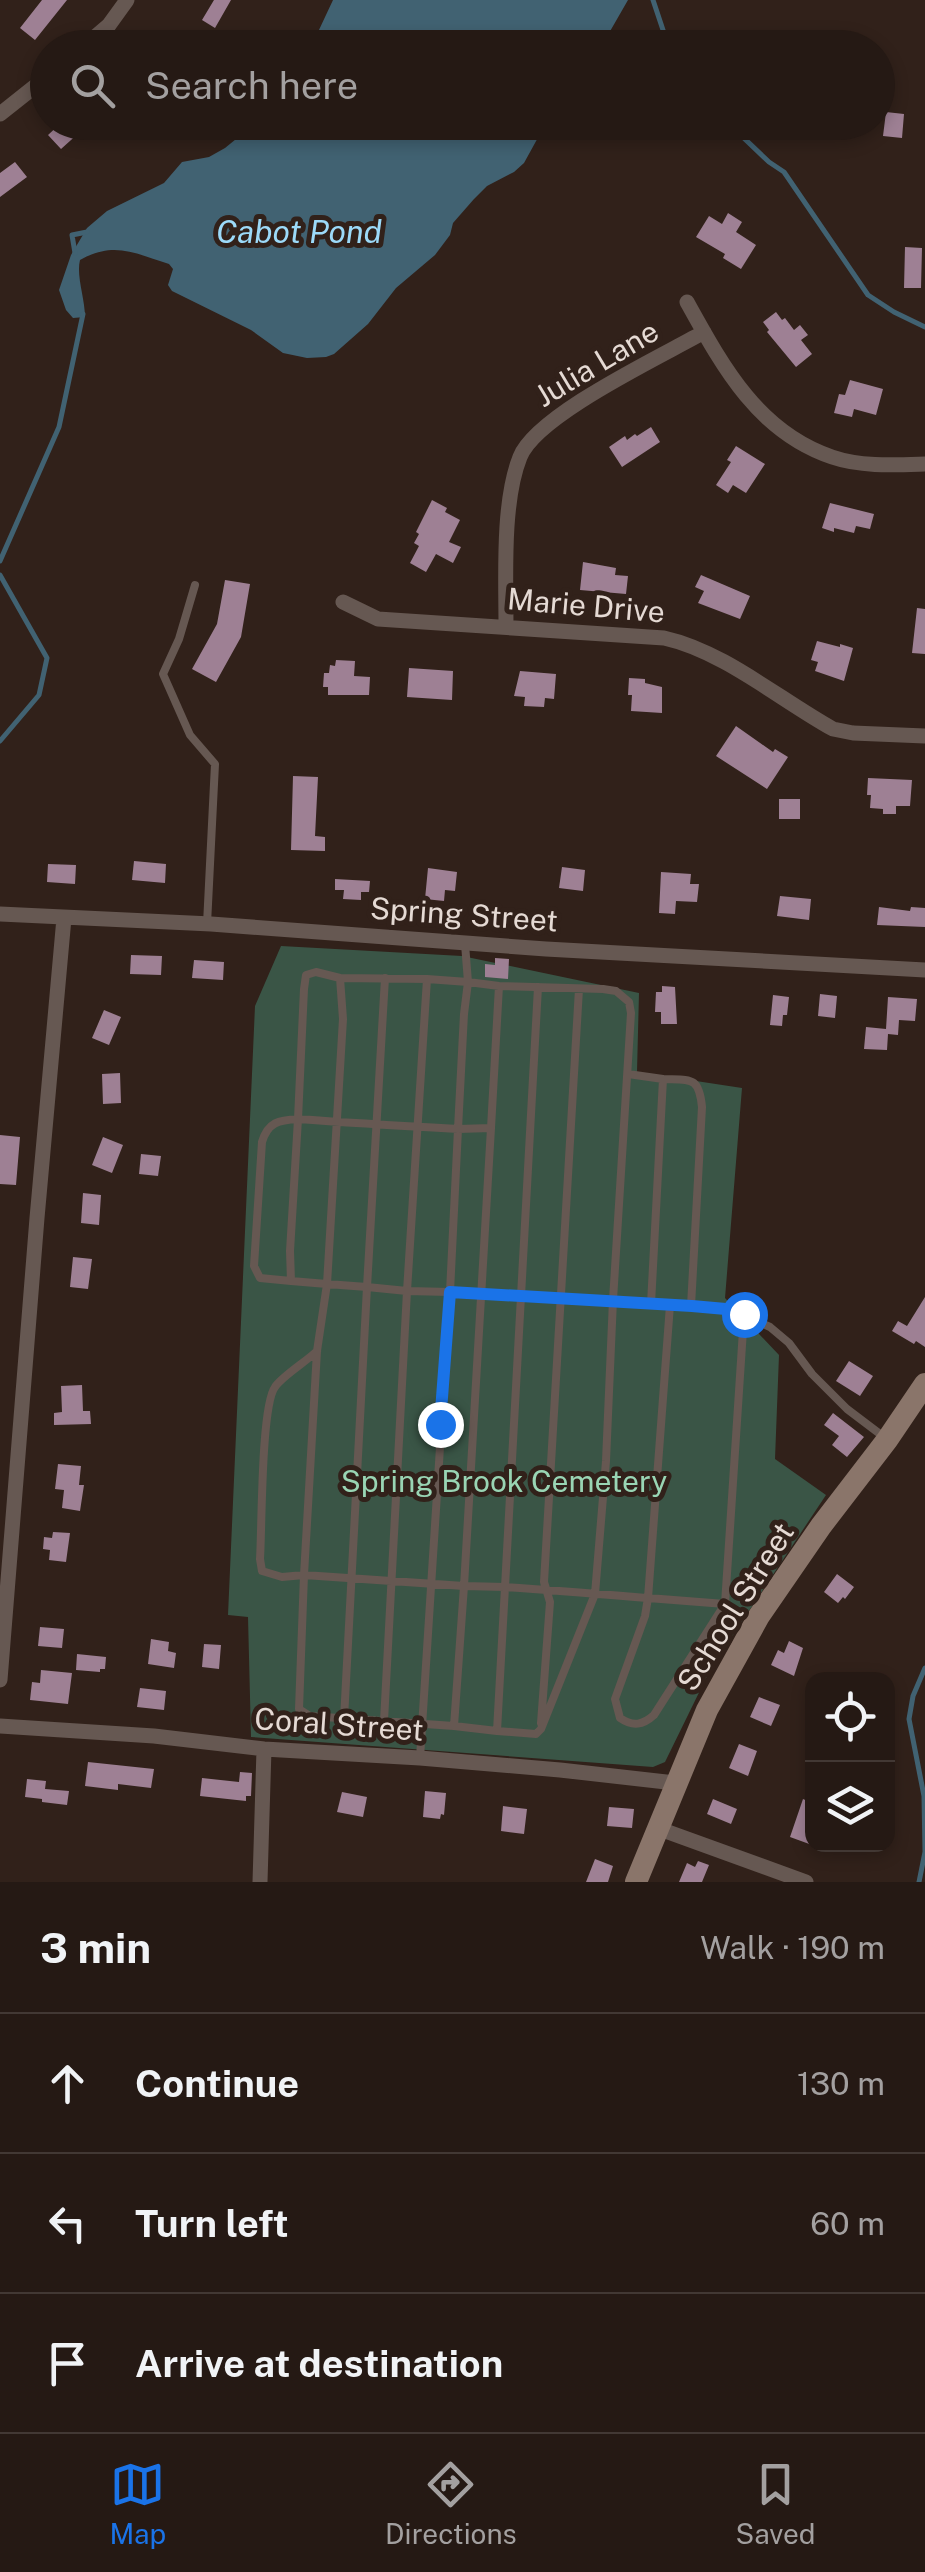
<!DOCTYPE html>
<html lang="en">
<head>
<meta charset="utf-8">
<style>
	body { margin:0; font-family:"Public Sans",sans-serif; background:#312622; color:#f1f3f6 }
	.controls { position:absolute; right:30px; bottom:30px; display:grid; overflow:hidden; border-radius:20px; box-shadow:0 5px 15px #0003 }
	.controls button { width:90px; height:90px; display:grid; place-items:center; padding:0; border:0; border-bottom:2px solid #423834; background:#251914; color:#f1f3f6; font:50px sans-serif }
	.stop { position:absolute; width:30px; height:30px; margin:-22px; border:8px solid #1a73e8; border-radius:50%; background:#fff }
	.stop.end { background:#1a73e8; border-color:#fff; box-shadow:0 2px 10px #0008 }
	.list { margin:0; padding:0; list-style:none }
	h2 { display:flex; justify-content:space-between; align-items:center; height:130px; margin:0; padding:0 40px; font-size:42px }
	h2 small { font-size:32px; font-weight:400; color:#a3a0a0 }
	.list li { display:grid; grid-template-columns:65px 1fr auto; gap:30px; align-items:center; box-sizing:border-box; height:140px; padding:0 40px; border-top:2px solid #423834 }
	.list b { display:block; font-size:38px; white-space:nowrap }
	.list em { font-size:32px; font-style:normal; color:#a3a0a0 }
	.icon { flex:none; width:55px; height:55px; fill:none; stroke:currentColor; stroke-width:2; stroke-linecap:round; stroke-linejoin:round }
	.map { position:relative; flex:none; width:925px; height:1882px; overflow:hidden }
	.search { position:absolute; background:#251914; box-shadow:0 5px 15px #0003; left:30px; right:30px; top:30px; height:110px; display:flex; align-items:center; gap:25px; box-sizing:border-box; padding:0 35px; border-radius:55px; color:#a3a0a0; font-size:38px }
	.sheet { height:550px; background:#251914 }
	nav { display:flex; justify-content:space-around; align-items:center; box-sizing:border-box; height:140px; border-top:2px solid #423834; background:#251914; font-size:28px; color:#a3a0a0 }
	nav a { display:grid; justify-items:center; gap:5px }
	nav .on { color:#1a73e8 }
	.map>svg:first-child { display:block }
</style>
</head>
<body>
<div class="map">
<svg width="925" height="1882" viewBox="0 0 925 1882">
	<rect width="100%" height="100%" fill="#31211a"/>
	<path fill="#3a5546" d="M 281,946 L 462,956 L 639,993 L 637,1072 L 742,1088 L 725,1298 L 779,1355 L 775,1459 L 826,1495 L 711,1668 L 665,1762 L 653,1767 L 251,1737 L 248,1617 L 228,1615 L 255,1006 Z"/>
	<path fill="#416272" d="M 333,0 L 628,0 L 601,47 L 311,47 Z
		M 257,122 L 546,122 L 546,123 L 524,163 L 514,172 L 487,186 L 474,199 L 453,223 L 450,235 L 435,255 L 396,288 L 368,324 L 334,354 L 326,357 L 307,358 L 283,353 L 251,330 L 172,291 L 168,285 L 173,269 L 169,264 C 134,253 114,241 80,260 C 76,276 85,298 85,317 L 73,318 L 66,310 L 59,290 L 71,255 L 87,228 L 107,211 L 164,183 L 182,162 L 209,157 L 225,148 Z"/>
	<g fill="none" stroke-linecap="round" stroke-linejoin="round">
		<path stroke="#416272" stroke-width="5" d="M 653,0 L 669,48
			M 727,122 L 769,162 L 784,172 L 868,295 L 894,312 L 925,327
			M 75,253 L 72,235 L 87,232
			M 0,561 L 59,427 L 83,314
			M 0,575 L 47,658 L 39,695 L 0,741
			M 919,1882 L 925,1852 L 924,1796 L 909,1719 L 913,1696 L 925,1668"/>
	</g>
	<path fill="#9e8094" d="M 42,0 L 67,0 L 35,40 L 20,28 Z
		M 214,0 L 231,0 L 215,28 L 202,20 Z
		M 886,112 L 904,114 L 902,138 L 883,136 Z
		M 62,122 L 71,122 L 80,132 L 61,149 L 48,135 Z
		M 15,162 L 27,177 L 0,197 L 0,173 Z
		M 728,213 L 742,222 L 736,232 L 756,245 L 741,269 L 723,258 L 725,254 L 696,237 L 709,216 L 722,224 Z
		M 905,247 L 922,248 L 921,288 L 904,288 Z
		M 776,312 L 782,320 L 785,318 L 794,330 L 800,325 L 808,335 L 801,340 L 812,354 L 796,367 L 767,332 L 769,330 L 763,322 Z
		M 850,380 L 883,389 L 876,415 L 854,409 L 852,417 L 834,413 L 839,394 L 845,395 Z
		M 651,427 L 660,442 L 622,467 L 609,447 L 625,436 L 627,440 L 635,434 L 637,436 Z
		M 736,446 L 765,464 L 746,493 L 733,485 L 728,493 L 716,485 L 731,462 L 727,460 Z
		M 432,500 L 447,508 L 445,512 L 460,520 L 449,542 L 461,547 L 453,563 L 436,554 L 426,572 L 410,563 L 419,546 L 414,543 L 419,534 L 416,532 Z
		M 830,503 L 874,514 L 870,529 L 856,526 L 854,533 L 834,528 L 834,532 L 822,528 Z
		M 583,562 L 616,568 L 615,575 L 628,576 L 626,594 L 580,590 Z
		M 701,575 L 750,596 L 740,619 L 698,603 L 704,591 L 695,587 Z
		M 225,580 L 250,584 L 241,637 L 216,682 L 192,669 L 217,624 Z
		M 917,608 L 925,609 L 925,654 L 912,653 Z
		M 817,641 L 840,647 L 840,644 L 853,648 L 844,681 L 815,671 L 818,662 L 811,660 Z
		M 336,660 L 355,661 L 354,676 L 370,677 L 369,695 L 328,695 L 328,687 L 323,687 L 324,673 L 329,673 L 330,665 L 335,666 Z
		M 409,668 L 453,671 L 452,700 L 407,697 Z
		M 520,671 L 556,674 L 554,699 L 545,698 L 544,707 L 524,706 L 525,697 L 514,696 Z
		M 629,678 L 645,679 L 645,683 L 662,687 L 662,713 L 631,711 L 632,695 L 628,695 Z
		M 736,726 L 773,752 L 775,749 L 788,757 L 767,789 L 716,756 Z
		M 293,776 L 318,777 L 315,836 L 325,837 L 325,851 L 291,850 Z
		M 868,778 L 912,780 L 910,806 L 896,806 L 896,814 L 883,814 L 883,809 L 870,808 L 871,795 L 867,795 Z
		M 779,799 L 800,799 L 800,819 L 779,819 Z
		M 134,861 L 166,864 L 165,883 L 132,880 Z
		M 48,864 L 76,865 L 75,884 L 47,882 Z
		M 562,867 L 585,870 L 583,891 L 559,888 Z
		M 428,868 L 457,872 L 455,891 L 445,890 L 444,901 L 425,899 Z
		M 661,872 L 691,874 L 690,884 L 699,884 L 697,902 L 676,901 L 675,914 L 659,913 Z
		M 335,879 L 370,881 L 369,892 L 361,892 L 361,900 L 343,899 L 344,890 L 335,890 Z
		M 780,896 L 811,899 L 809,920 L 777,916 Z
		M 879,907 L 910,911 L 911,907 L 925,908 L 925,927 L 877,925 Z
		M 131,955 L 162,956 L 161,975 L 130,974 Z
		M 495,958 L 509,959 L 508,979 L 485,977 L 485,964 L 495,965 Z
		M 194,960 L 224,962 L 223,980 L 192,978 Z
		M 662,986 L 675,987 L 677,1024 L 661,1024 L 661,1012 L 655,1012 L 656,992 L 662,992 Z
		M 820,994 L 837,996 L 835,1018 L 818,1016 Z
		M 773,995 L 789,997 L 787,1015 L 783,1015 L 782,1026 L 770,1025 Z
		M 888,997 L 917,999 L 915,1021 L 899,1020 L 898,1035 L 888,1034 L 887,1050 L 864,1049 L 866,1027 L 886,1029 Z
		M 104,1010 L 121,1017 L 109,1045 L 92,1038 Z
		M 120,1073 L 121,1103 L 103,1104 L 102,1074 Z
		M 0,1135 L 20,1137 L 16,1185 L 0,1184 Z
		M 103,1137 L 123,1145 L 112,1173 L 92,1165 Z
		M 141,1154 L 161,1156 L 158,1176 L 139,1174 Z
		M 83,1193 L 101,1195 L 99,1225 L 81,1223 Z
		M 73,1257 L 92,1259 L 88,1289 L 70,1287 Z
		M 925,1297 L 925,1347 L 916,1341 L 914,1344 L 892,1331 L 898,1321 L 907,1326 Z
		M 849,1361 L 873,1376 L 860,1396 L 836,1381 Z
		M 82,1385 L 83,1411 L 90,1411 L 91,1424 L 54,1425 L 54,1413 L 62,1412 L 61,1386 Z
		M 833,1413 L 864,1437 L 847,1457 L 832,1445 L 839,1436 L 824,1425 Z
		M 58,1464 L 81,1466 L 79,1485 L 84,1485 L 80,1511 L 62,1508 L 64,1490 L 55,1489 Z
		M 53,1532 L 70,1533 L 66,1562 L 49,1560 L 50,1550 L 43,1549 L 44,1537 L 52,1538 Z
		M 837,1574 L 854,1587 L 845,1599 L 843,1597 L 838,1603 L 824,1592 Z
		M 40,1627 L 64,1629 L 62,1648 L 38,1646 Z
		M 151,1639 L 169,1642 L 168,1651 L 176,1653 L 174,1668 L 148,1664 Z
		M 789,1641 L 803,1648 L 794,1676 L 771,1665 L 778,1650 L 784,1653 Z
		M 204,1644 L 221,1645 L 219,1669 L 202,1667 Z
		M 77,1654 L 106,1657 L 105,1669 L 100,1669 L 100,1672 L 76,1670 Z
		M 41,1670 L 72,1673 L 68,1704 L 30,1700 L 32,1682 L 40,1683 Z
		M 140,1688 L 166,1691 L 164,1710 L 137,1707 Z
		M 759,1697 L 780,1705 L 771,1726 L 750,1717 Z
		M 739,1744 L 757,1751 L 748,1776 L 729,1768 Z
		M 88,1762 L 154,1769 L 151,1788 L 118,1784 L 118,1790 L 85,1786 Z
		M 240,1772 L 252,1773 L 251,1796 L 246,1796 L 246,1801 L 200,1796 L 202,1778 L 239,1782 Z
		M 27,1779 L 46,1781 L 45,1789 L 69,1791 L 67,1805 L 42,1802 L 42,1799 L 25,1797 Z
		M 425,1791 L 446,1793 L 444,1815 L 441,1814 L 440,1819 L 423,1817 Z
		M 342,1792 L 367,1797 L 363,1817 L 337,1812 Z
		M 713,1799 L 737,1809 L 731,1824 L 707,1814 Z
		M 803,1799 L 812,1803 L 812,1845 L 790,1837 Z
		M 503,1806 L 527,1809 L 524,1834 L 501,1831 Z
		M 609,1807 L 634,1809 L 632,1828 L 607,1826 Z
		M 595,1859 L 613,1866 L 608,1882 L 586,1882 Z
		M 698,1861 L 709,1865 L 702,1882 L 679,1882 L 687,1863 L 695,1867 Z"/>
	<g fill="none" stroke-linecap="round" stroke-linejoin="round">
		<path stroke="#665852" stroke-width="8" d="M 195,585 L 179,639 L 163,674 L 190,735 L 215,764 L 207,924
			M 340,978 L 427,979 L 407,1291 L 450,1292 L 458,1129 L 491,1128 L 464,1586 L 304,1575 L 299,1709 L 310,1716 L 454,1726
			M 427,979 L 468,982 L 465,944
			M 628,1074 L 663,1079 L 651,1304 L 670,1305
			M 663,1079 C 691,1080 699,1076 702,1107 L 691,1306
			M 491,1128 L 499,986
			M 291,1281 L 260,1278 L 254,1266 L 262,1142 C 268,1122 279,1120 298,1119 L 304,989 L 306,975 L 316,972 L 340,978 L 343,1019 L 327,1284 L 291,1281 L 290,1251 L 298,1119 C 351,1123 404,1126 458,1129 L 464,1014 L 468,982 L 499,986 L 603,989 L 616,991 L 629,1002 L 631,1013 L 613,1300 L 606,1461 L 595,1594 L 541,1729 L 536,1734 L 497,1731 L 505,1587 C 553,1590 600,1594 648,1598 L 670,1305 L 737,1310 L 744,1315
			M 317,1351 C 307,1361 282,1376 275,1387 C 261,1406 262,1529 260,1559 L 262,1571 L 282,1577 L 304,1575 L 317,1351 L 327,1284 L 367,1287 L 385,978
			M 725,1604 L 654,1715 C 643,1725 633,1727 620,1718 L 615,1699 L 645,1616 L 648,1598 L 725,1604 L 744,1315 L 770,1327 L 789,1343 L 812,1374 L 847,1409 L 884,1437
			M 344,1719 L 367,1287 L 407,1291 L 384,1721
			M 541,1723 L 550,1602 L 544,1582 L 579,989
			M 497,1731 L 454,1726 L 464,1586 L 505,1587 L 538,987
			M 420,1758 L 450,1292 L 651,1304"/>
		<path stroke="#665852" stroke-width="15" d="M 82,48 L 109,25 L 127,0
			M 0,114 L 48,76
			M 687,302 C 723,367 758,432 832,457 C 861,467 895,465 925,464
			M 343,602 L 378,619 L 664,638 C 723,651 779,699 833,729 L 853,733 L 925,736
			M 506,626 C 506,577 502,502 520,457 C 536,415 662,356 704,332
			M 0,914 L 211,924 L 546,949 L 925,970
			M 0,1680 L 37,1218 L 64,918
			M 0,1726 L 154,1736 L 264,1749 L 420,1758 L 560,1770 L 675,1783
			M 657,1828 L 806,1882
			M 260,1882 L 264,1749"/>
		<path stroke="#8a756a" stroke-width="22" d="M 636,1882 L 707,1710 L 759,1616 L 821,1526 L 887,1440 L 925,1384"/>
	</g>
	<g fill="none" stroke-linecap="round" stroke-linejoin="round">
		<path stroke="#1a73e8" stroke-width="12" d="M 440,1424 L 450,1292 L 692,1306 L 737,1310 L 744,1314"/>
	</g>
	<g text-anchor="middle" stroke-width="10" stroke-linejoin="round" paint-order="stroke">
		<g font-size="30" fill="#e5dad4" stroke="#31211a">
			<text transform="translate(597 364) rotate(-31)" y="10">Julia Lane</text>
			<text transform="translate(586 606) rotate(5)" y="10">Marie Drive</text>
			<text transform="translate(464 915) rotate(4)" y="10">Spring Street</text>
			<text transform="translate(736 1607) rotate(-58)" y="10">School Street</text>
			<text transform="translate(339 1725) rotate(4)" y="10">Coral Street</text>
		</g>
		<g font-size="30" fill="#99d5b4" stroke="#31211a">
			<text x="504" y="1492">Spring Brook Cemetery</text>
		</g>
		<g font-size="32" font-style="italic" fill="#9cdaf9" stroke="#31211a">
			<text x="299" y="243">Cabot Pond</text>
		</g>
	</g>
</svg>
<div class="controls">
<button><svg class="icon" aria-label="locate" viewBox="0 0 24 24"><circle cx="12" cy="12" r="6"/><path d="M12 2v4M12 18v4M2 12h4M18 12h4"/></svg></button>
<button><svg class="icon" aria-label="layers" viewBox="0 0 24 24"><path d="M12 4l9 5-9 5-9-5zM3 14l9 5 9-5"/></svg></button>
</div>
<div class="stop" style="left:744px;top:1314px"></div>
<div class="stop end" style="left:440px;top:1424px"></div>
<div class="search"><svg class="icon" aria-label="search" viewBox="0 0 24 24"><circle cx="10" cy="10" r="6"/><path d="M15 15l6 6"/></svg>Search here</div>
</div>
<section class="sheet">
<h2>3 min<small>Walk · 190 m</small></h2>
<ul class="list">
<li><svg class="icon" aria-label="ahead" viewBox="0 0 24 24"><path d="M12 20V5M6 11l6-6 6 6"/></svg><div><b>Continue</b></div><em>130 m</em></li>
<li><svg class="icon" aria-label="left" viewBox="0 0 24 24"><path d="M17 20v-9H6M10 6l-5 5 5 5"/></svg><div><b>Turn left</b></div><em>60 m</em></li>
<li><svg class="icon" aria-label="arrive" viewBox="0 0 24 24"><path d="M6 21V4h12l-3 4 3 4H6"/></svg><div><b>Arrive at destination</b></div></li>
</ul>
</section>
<nav>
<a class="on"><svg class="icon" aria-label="map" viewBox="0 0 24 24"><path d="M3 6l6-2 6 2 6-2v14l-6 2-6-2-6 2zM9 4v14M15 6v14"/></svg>Map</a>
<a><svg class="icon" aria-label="directions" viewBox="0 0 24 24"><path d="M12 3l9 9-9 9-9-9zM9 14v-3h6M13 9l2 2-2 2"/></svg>Directions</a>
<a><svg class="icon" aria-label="saved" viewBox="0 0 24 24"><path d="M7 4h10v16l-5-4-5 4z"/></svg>Saved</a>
</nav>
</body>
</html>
